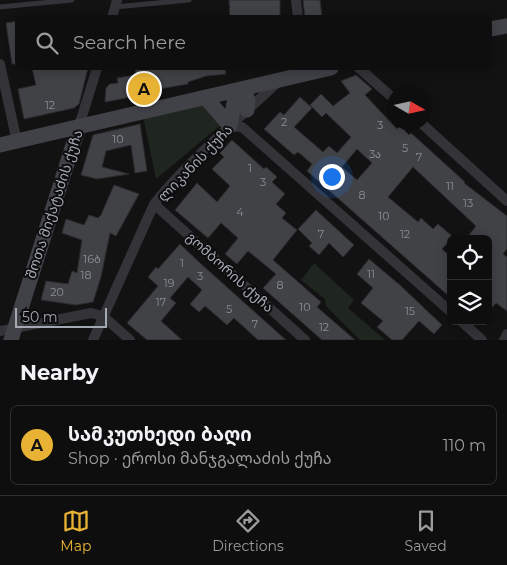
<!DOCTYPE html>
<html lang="en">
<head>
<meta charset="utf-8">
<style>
	body { margin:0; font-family:Montserrat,"Noto Sans Georgian",sans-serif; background:#1c1c1c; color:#f1f3f6 }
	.controls { position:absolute; right:15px; bottom:15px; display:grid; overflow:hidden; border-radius:8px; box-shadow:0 2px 12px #0003 }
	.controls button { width:45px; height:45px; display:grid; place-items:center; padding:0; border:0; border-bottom:1px solid #2e2e2e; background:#0e0e0e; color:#f1f3f6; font:25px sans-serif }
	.compass { position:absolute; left:387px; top:85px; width:45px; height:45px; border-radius:50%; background:#0e0e0e; box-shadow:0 2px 12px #0003; rotate:99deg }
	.scale { position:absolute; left:15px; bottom:12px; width:92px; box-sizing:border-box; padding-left:5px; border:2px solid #a4a8b3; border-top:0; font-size:14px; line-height:18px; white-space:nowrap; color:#a4a8b3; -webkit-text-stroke:4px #0d0d0e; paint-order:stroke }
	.you { position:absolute; left:331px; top:176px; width:18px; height:18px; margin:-12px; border:4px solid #fff; border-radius:50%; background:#1a73e8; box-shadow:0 0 0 8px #1a73e833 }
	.badge { display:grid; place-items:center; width:32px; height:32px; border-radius:50%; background:#e8b335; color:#111; font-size:16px; font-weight:700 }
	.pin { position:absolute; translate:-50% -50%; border:2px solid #fff; box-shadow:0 1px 5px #0006 }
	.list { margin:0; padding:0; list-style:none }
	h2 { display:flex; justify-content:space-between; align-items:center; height:65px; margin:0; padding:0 20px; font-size:21px }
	h2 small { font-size:16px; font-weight:400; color:#9b9c9e }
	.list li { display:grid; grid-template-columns:32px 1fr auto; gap:15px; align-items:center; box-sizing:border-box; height:80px; margin:0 10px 10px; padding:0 10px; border:1px solid #2e2e2e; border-radius:8px }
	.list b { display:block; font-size:19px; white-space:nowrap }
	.list p { margin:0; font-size:16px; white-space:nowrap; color:#9b9c9e }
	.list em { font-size:16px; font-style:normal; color:#9b9c9e }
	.icon { flex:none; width:28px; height:28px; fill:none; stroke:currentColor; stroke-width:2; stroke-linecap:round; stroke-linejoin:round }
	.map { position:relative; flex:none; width:507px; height:340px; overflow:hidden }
	.search { position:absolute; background:#0e0e0e; box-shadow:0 2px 12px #0003; left:15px; right:15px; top:15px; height:55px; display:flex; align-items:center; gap:12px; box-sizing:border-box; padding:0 18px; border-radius:8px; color:#9b9c9e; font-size:19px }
	.sheet { height:155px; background:#0e0e0e }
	nav { display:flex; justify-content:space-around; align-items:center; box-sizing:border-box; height:70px; border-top:1px solid #2e2e2e; background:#0e0e0e; font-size:14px; color:#9b9c9e }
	nav a { display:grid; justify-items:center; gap:2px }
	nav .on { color:#e8b335 }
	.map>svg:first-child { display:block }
</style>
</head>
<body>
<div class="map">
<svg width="507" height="340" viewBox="0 0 507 340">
	<rect width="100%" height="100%" fill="#121213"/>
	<path fill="#1e261f" d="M 203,103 L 222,124 L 156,179 L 143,116 Z
		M 314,263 L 354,300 L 348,308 L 385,340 L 360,340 L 326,306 L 325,299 L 301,280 Z"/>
	<path fill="#414246" stroke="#2c2c2f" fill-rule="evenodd" d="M 229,0 L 280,0 L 280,18 L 230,18 Z
		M 303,0 L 320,0 L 322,18 L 305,18 Z
		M 18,21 L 18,64 L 12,64 L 6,23 Z
		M 32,68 L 88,68 L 79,104 L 74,108 L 24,119 L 18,89 L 36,85 Z
		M 135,68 L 225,68 L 226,74 L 206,76 L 188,82 L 188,84 L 153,90 L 153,93 L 105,102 L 106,88 L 110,84 L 118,83 L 117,78 L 136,75 Z
		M 356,75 L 372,89 L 365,95 L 397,129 L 400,126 L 409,135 L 411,133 L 465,182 L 464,183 L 507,216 L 507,249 L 503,254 L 507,257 L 507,311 L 496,303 L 488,312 L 488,239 L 466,239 L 476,226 L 413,167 L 388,197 L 418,222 L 421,218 L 433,229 L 438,224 L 453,237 L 442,249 L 451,257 L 451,298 L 307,171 L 312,164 L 298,152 L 294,155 L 264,129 L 280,112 L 284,115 L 300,97 L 312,108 L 294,127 L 323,152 L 329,146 L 337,153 L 351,137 L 326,113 L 322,117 L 310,105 L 321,94 L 333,106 L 350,93 L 341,81 ZM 357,149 L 372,163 L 357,180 L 342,167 Z
		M 140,124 L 147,171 L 135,173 L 131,145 L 106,151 L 102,167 L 129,174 L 97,179 L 81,175 L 93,135 Z
		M 232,140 L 264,169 L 266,167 L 277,177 L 272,182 L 285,194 L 276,204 L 286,213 L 282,218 L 297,230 L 273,260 L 321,302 L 317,307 L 355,340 L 322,340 L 263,288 L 276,274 L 248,251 L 237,264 L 225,254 L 238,238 L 221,223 L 208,238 L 175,210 L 197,183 L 217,202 L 230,186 L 212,169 L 224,157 L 220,153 Z
		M 114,185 L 139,194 L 116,236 L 110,233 L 101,277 L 93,302 L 76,305 L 41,300 L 46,281 L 68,284 L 72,271 L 77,273 L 82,240 L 62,233 L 66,219 L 84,225 L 89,215 L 98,218 L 101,215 Z
		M 316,210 L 354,245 L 343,257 L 329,243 L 319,255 L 309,246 L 312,243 L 298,229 Z
		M 180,244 L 200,263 L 286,340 L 258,340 L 234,318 L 227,325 L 205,306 L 199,312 L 190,304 L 202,290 L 188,277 L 170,298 L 176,303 L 161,321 L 182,340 L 147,340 L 127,323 L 158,286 L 148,277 L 156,267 L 158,269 Z
		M 369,259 L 401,286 L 442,325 L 434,334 L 419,321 L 402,340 L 392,340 L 377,327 L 383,321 L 361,303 L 373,288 L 357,274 Z"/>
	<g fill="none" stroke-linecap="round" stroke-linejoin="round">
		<path stroke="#333338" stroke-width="5" d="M 0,7 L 72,0
			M 115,7 L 189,0"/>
		<path stroke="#333338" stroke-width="10" d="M 296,0 L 298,18
			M 112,18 L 117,0
			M 0,64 L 17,142
			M 359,68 L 394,99
			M 420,122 L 507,201
			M 79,126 L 97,68
			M 230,126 L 242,127 L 451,312
			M 154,204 L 305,340
			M 461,321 L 482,340
			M 0,331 L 91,313 L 103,316 L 130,340
			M 93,340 L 154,204 C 190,159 236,121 278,82
			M 504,340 L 507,334"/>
		<path stroke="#414248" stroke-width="15" d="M 490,29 L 507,26
			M 244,89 L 248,100 L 247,110
			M 206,98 L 230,126
			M 230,126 L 236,91
			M 0,145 L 331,68
			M 11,340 L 79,126"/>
	</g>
	<g text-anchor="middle" stroke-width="4" stroke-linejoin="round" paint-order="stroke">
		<g font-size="11" fill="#8b8e98">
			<text x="50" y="109">12</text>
			<text x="284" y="126">2</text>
			<text x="380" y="129">3</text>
			<text x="118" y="143">10</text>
			<text x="405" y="152">5</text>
			<text x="375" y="158">3ა</text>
			<text x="419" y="161">7</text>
			<text x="250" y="172">1</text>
			<text x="263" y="186">3</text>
			<text x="450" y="190">11</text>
			<text x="362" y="199">8</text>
			<text x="468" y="207">13</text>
			<text x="240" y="216">4</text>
			<text x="384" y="220">10</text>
			<text x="321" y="238">7</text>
			<text x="405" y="238">12</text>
			<text x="92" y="263">16ბ</text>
			<text x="182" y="267">1</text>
			<text x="371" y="278">11</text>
			<text x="86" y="279">18</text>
			<text x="200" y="280">3</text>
			<text x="169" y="287">19</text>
			<text x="280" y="289">8</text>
			<text x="57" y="296">20</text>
			<text x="161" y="306">17</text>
			<text x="305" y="311">10</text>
			<text x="229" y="313">5</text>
			<text x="410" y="315">15</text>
			<text x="255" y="328">7</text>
			<text x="324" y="331">12</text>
		</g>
		<g font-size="14" fill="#a4a8b3" stroke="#0d0d0e">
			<text transform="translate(195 163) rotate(-46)" y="5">ლიკანის ქუჩა</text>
			<text transform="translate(54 204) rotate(-72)" y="5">შოთა მიქატაძის ქუჩა</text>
			<text transform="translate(230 272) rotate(42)" y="5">გომბორის ქუჩა</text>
		</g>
	</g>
</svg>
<div class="controls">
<button><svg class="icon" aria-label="locate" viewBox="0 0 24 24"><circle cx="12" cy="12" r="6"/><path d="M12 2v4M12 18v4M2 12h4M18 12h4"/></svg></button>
<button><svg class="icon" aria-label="layers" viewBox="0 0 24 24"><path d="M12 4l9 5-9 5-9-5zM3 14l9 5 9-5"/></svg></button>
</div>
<svg class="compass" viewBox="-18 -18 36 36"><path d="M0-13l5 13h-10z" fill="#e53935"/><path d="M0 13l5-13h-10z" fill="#9b9c9e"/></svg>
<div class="scale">50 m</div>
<div class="you"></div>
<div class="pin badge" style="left:144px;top:89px">A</div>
<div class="search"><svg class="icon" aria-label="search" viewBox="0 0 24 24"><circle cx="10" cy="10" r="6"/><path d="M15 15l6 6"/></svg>Search here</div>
</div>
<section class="sheet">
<h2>Nearby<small></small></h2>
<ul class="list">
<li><span class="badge">A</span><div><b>სამკუთხედი ბაღი</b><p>Shop · ეროსი მანჯგალაძის ქუჩა</p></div><em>110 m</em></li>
</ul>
</section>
<nav>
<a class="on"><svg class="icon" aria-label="map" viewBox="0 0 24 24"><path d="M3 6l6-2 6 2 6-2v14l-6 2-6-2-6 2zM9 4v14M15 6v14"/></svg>Map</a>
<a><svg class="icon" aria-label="directions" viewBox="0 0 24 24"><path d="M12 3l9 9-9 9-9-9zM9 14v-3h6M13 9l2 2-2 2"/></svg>Directions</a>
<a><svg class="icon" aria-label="saved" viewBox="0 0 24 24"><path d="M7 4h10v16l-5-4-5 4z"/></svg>Saved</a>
</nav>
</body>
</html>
